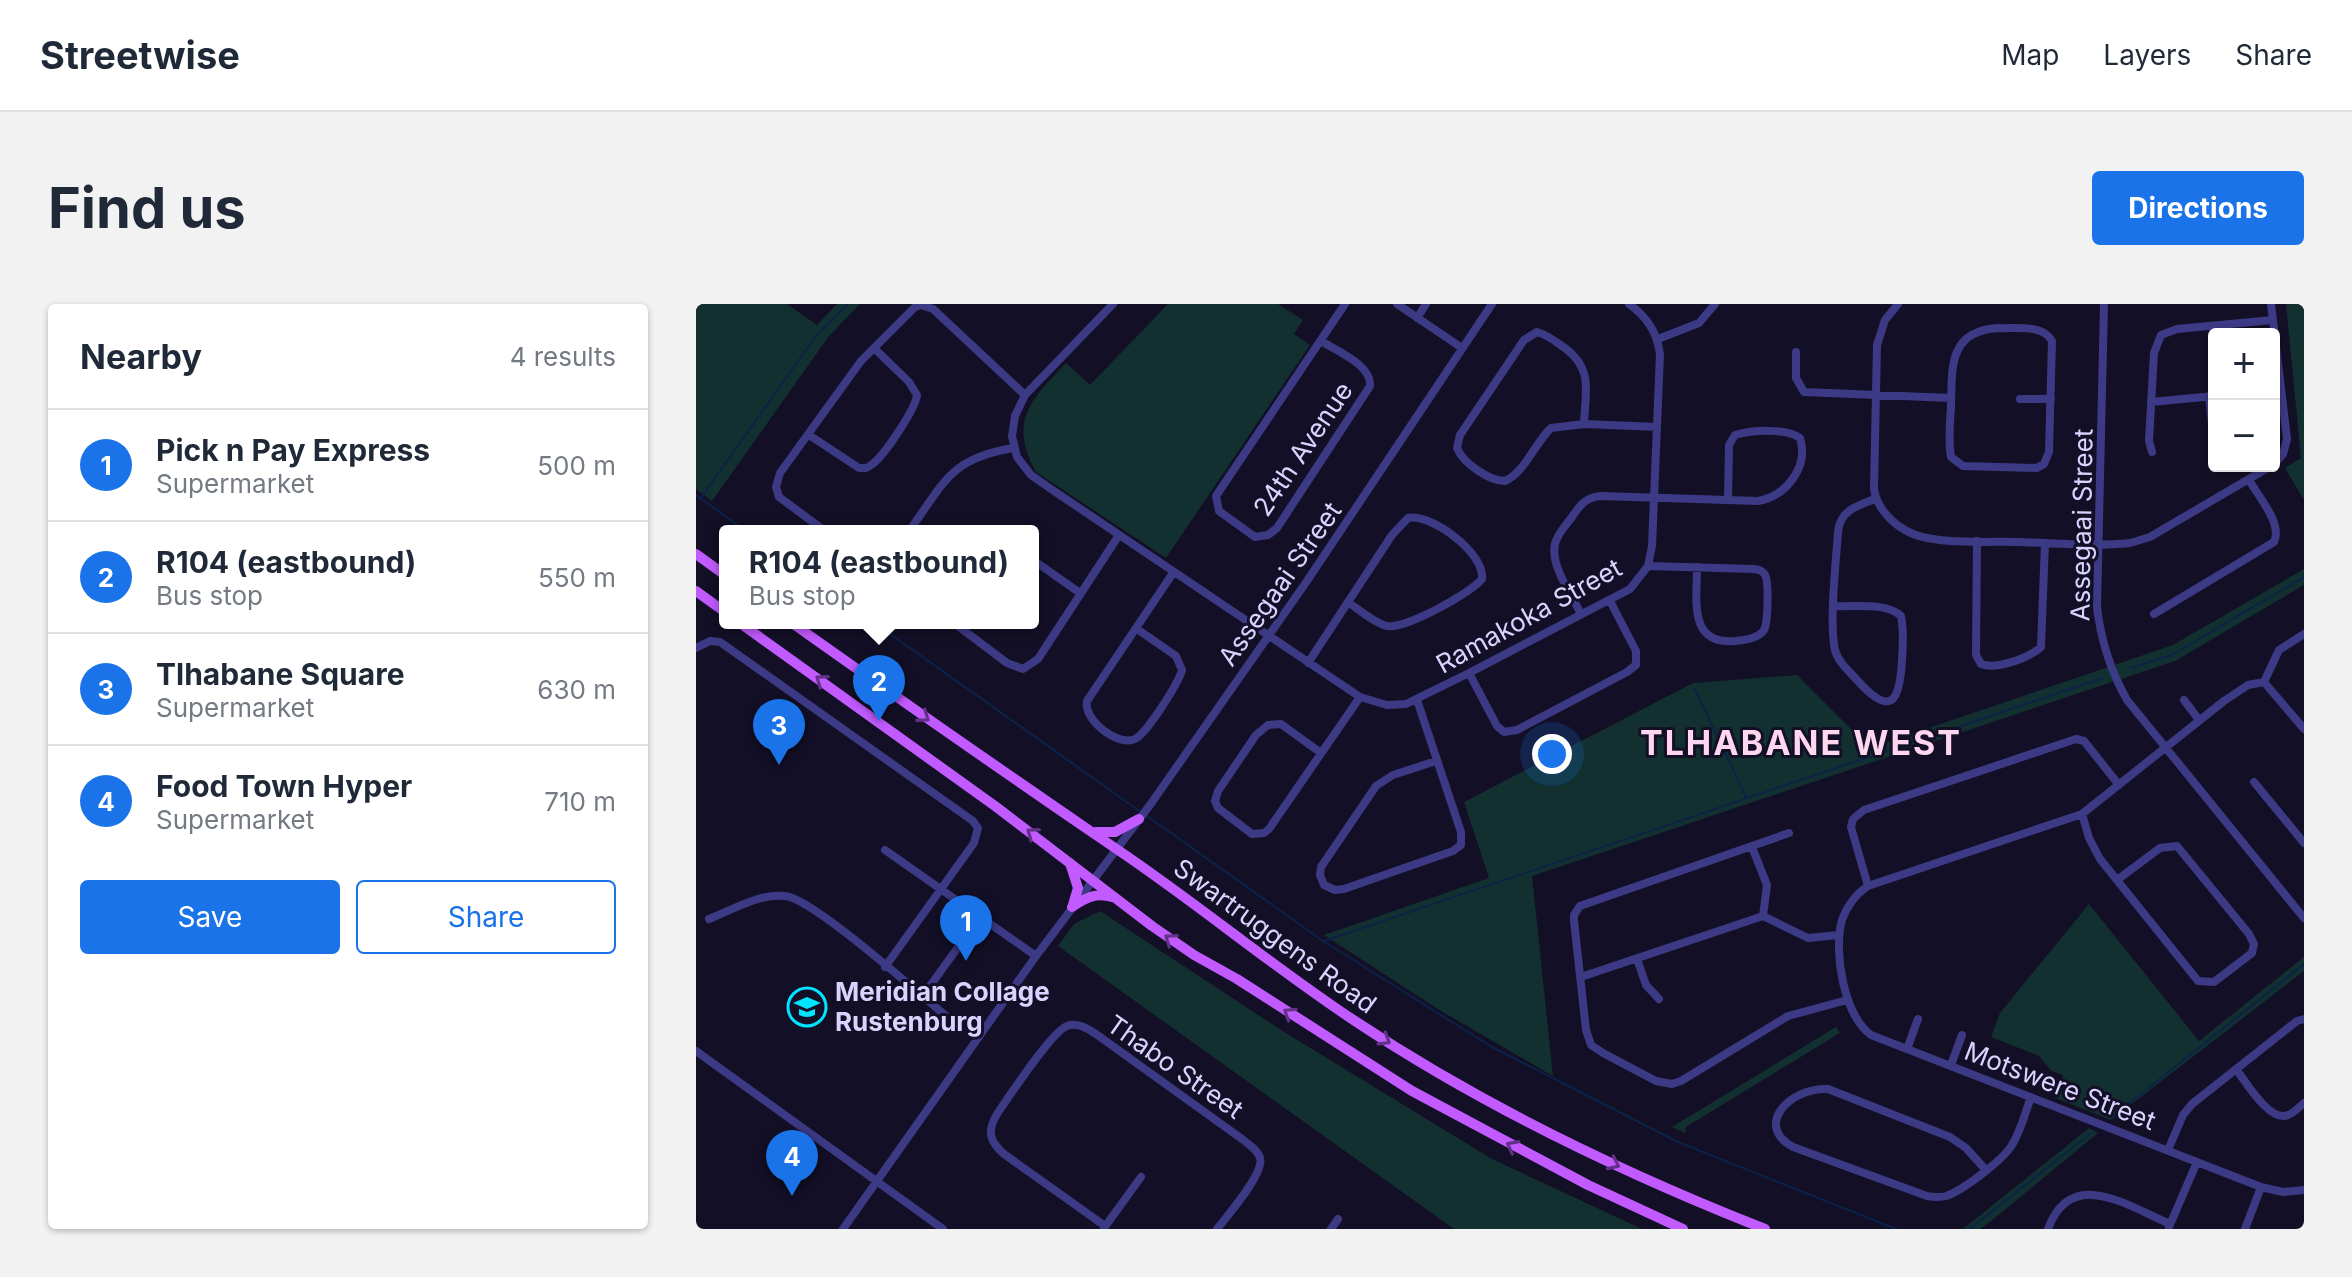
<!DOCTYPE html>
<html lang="en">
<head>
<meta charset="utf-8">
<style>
	body { margin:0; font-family:Inter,sans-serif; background:#f2f2f3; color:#1f2937 }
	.controls { position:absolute; right:24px; top:24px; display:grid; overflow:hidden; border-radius:8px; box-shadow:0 2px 6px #0004 }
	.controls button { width:72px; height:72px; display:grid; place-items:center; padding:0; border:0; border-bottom:2px solid #e0e1e3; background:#fff; color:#1f2937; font:40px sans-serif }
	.you { position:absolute; left:856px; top:450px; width:28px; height:28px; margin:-20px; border:6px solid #fff; border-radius:50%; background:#1a73e8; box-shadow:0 0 0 12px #1a73e833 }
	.badge { display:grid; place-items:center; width:52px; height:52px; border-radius:50%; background:#1a73e8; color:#fff; font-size:26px; font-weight:700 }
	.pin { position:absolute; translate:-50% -66px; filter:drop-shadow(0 2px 4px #0008) }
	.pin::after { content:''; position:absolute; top:42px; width:28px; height:24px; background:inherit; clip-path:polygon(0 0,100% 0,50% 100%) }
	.popup { position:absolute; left:23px; top:221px; width:320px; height:104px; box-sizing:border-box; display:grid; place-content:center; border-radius:8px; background:#fff; filter:drop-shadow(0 2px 6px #0005); font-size:26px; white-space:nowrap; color:#747a83 }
	.popup b { font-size:30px; color:#1f2937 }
	.popup::after { content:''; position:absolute; left:50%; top:100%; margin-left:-16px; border:16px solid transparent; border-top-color:#fff }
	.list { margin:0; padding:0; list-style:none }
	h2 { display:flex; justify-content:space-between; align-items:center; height:104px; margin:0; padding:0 32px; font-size:34px }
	h2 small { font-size:26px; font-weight:400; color:#747a83 }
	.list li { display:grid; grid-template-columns:52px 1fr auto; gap:24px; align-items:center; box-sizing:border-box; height:112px; padding:0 32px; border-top:2px solid #e0e1e3 }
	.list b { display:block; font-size:30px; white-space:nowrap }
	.list p { margin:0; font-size:26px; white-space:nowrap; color:#747a83 }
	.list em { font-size:26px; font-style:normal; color:#747a83 }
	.actions { display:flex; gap:16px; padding:24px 32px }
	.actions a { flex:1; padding:18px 0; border:2px solid #1a73e8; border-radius:8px; text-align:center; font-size:28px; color:#1a73e8 }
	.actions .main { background:#1a73e8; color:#fff }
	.map { position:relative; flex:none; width:1608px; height:925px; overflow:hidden; border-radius:8px }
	header { display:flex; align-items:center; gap:48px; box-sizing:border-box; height:112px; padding:0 40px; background:#fff; border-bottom:2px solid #e0e1e3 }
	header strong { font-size:38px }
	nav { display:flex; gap:44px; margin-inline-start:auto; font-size:28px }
	.intro { display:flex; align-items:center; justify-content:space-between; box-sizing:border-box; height:192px; padding:0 48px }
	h1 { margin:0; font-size:56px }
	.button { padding:20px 36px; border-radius:8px; background:#1a73e8; color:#fff; font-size:28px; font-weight:700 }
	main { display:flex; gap:48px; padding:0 48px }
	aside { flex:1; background:#fff; border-radius:8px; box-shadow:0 2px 6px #0004 }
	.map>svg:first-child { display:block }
</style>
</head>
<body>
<header>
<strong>Streetwise</strong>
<nav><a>Map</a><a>Layers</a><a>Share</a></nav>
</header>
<div class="intro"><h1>Find us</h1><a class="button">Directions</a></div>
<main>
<aside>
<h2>Nearby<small>4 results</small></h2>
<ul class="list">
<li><span class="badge">1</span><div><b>Pick n Pay Express</b><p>Supermarket</p></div><em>500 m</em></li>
<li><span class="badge">2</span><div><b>R104 (eastbound)</b><p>Bus stop</p></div><em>550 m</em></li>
<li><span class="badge">3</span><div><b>Tlhabane Square</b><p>Supermarket</p></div><em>630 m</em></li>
<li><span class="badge">4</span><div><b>Food Town Hyper</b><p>Supermarket</p></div><em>710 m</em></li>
</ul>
<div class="actions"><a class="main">Save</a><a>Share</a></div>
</aside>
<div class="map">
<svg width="1608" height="925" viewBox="0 0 1608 925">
	<rect width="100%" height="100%" fill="#130f26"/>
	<path fill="#12302f" d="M 0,0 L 91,0 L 121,21 L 141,0 L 164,0 L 133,32 L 16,197 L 0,185 Z
		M 472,0 L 582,0 L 607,16 L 598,30 L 614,41 L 470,254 L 340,168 C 312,117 335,96 370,59 L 394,81 Z
		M 1590,0 L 1608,0 L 1608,196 L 1589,164 L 1605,154 Z
		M 1608,265 L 1608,281 L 1479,357 L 836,572 L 857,772 L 745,707 L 628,631 L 793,574 L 768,498 L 997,379 L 1101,371 L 1174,444 L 1477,341 Z
		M 1393,600 L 1503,737 L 1608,653 L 1608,667 L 1415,816 L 1359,794 L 1367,771 L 1355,767 L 1343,752 L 1295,733 L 1304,709 Z
		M 404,607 L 585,726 L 796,855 L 946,925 L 758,925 L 362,642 L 378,620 Z
		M 1140,723 L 1144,729 L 990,823 L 989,829 L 976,823 Z
		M 1393,824 L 1402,829 L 1295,917 L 1284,925 L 1267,925 Z"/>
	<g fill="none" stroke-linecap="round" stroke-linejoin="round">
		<path stroke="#0c2248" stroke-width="2" d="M 0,191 L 50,227
			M 4,195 L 120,32 L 152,0
			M 179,319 L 446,509
			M 1435,364 L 1476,351 L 1608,273
			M 999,385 L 1050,493
			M 451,512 L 627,637 L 796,743 L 982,838 L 1200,925
			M 628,637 L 1407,374
			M 1415,814 L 1608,660
			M 1274,925 L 1395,829"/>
		<path stroke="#3d3a85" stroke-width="8" d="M 417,0 L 329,91 L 319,112 L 316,132 L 321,153 L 335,171 L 355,185 L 664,393 L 691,401 L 710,400 L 773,369 L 934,285 L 952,262 L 956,242 L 964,50 C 961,28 951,13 933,0
			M 701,0 L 766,44
			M 1202,0 L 1189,16 L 1181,41 L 1178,185 C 1181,205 1198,222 1217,230 C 1245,241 1292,237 1322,238 C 1359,239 1397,243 1434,239 L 1454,233 L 1575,162
			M 1408,0 L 1401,303 C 1405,337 1414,366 1431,396 L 1608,614
			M 1575,0 L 1591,135 L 1587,150 L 1578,160
			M 721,14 L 730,0
			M 1302,24 C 1320,25 1347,20 1356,37 L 1353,148 L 1348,160 L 1341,164 L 1267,162 L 1255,153 C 1252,137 1254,119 1255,103 C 1256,64 1252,27 1302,24 Z
			M 962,35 L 1003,19 L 1019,0
			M 625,37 C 641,47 676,61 674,82 L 581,224 L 572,231 L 559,233 L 523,207 L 520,192 L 649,0
			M 1100,48 L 1100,74 L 1108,88 L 1255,94
			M 1513,92 L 1516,120
			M 1324,95 L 1355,95
			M 1455,98 L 1518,92
			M 888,120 C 889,88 898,66 869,44 C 860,38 852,31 841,28 L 828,36 L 764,131 L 761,144 C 767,159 793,177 809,177 C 829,168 839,139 855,124 L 888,120 L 961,123
			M 113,131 L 163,164 C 169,164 170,165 175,161 C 187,154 220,104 221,91 L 213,78 L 178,44
			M 1456,148 L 1453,137 L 1458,49 L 1465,31 L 1481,25 L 1577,16
			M 129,227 L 83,193 L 80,183 L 84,169 L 165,57 L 219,3 L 225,1 L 237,5 L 329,91
			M 213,227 C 249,178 253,155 317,144
			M 1281,237 L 1280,351 L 1285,360 C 1300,366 1333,354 1345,343 L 1349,239
			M 337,256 L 384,289
			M 952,262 L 1058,265 C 1063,266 1066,266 1069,271 C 1073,277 1072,319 1068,326 C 1062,335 1048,336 1039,337 C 992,341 1001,296 1001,263
			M 1139,302 C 1159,303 1190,298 1205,312 C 1208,326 1207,341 1206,355 C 1204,398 1195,414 1161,376 C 1153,367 1142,358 1139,346 C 1133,319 1140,258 1142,228 C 1144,206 1161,202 1179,195
			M 885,310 C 876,291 854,262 859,240 C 861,230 870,221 876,213 C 884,201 890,193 905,192 L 1062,197 C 1091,192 1113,162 1104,134 C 1089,124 1057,126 1039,131 L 1033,141 L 1032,196
			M 1458,310 L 1578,238 C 1587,220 1562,192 1553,176
			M 258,319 L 311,359 L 327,365 L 342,355 L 423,231
			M 441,325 L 480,352 L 486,366 C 482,380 451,429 439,435 C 422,443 387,416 391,397 L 477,269
			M 0,344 L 14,337 L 24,338 L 277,517 L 282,524 L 278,539 L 189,663
			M 612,359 L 696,231 L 712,214 C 735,209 789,249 786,275 C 775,289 708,326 691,322 C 678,319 664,306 653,299
			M 773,369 L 801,422 L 808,428 L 821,426 L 931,368 L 940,361 L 940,347 L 914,297
			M 1568,378 L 1583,346 L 1608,330
			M 721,396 L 765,528 L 765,541 L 757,547 L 648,585 L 639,586 L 628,581 L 624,571 L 625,563 L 680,482 L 697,471 L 740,457
			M 1488,396 L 1503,416
			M 1608,425 L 1568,378 L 1552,381 L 1528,397 L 1386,510 L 1172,582 C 1160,590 1151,602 1146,616 C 1137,648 1148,711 1175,731 L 1565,883 L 1587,888 L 1608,886
			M 625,449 L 585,420 L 572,421 L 560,431 L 522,487 L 519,497 L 522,504 L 556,530 L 568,529 L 573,525 L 664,393
			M 1558,478 L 1608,539
			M 1386,510 L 1393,534 L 1404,555 L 1502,677 L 1518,678 L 1556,649 L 1558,640 L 1553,630 L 1481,542 L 1464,544 L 1421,576
			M 1093,529 L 884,602 L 878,611 L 878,617 L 890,726 L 895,741 L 907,749 L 960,777 L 976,780 L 985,777 L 1092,712 L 1151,696
			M 1056,543 L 1071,581 L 1067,612
			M 189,546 L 340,652
			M 1172,582 L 1155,523 L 1157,515 L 1168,506 L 1380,435 L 1388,437 L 1423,481
			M 13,615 C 36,606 64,589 89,592 C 117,594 226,693 255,716
			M 941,655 L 950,681 L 963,695
			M 885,673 L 1067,612 L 1112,634 L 1143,631
			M 226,693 L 284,613
			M 1211,745 L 1222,715
			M 0,747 L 247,925
			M 1255,761 L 1266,731
			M 1540,765 C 1550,778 1574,819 1592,811 C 1598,809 1603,803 1608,799
			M 1472,846 L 1487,811 L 1496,800 L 1601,717 L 1608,715
			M 1289,865 L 1270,844 L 1254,833 L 1132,785 C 1095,783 1057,821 1097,843 L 1231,892 C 1237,893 1243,894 1250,892 C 1266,887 1307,856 1316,841 C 1325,827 1329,809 1335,793
			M 409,922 L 308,850 C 293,837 291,827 301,810 C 313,793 356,727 371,722 C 382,718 392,725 400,730 L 546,835 C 552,840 562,846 564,854 C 569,869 531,912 521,925
			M 1473,923 L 1501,858
			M 408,924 L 445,873
			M 147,925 L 340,652 L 454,501 L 611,277 L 796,0
			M 635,925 L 642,915
			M 1352,925 C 1375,862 1432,902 1474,920
			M 1549,925 L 1565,883"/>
		<path stroke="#c25bff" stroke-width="10" d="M 0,250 L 29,271
			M 0,287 L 29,308
			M 44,319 L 299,502 L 456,622 L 498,651 L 541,675 L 716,787 L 892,881 L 987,925
			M 96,319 C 203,395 311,470 419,544 C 501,599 577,663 659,717 C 787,802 927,869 1069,925
			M 400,528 L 419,528 L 443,515
			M 374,559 L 382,584 L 377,601
			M 376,603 C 389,594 400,588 416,593"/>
	</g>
	<defs><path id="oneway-chevron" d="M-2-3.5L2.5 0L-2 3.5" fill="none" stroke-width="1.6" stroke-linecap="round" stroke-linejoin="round" transform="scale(2)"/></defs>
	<g stroke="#623188">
		<use href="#oneway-chevron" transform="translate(125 376) rotate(-145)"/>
		<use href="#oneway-chevron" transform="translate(228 413) rotate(35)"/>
		<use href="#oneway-chevron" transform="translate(336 529) rotate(-144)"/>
		<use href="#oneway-chevron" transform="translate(474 635) rotate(-145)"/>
		<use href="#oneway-chevron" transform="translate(593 709) rotate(-147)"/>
		<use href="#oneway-chevron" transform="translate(689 736) rotate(32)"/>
		<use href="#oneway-chevron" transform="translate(816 842) rotate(-152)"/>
		<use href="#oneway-chevron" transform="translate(918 860) rotate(25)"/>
	</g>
	<defs>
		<g id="university-ring" transform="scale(2)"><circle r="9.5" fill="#130f26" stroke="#00e5ff" stroke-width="1.5"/><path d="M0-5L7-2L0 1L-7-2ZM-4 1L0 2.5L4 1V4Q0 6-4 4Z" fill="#00e5ff"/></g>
	</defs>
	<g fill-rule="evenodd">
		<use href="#university-ring" x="111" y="703"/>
	</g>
	<g text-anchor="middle" stroke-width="6" stroke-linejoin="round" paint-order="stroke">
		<g font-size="26" fill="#d9d4ff" stroke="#130f26">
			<text transform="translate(607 145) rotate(-56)" y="9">24th Avenue</text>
			<text transform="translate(1386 221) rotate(-89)" y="9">Assegaai Street</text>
			<text transform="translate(584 280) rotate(-55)" y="9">Assegaai Street</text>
			<text transform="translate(833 312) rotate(-29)" y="9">Ramakoka Street</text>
			<text transform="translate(579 632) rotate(36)" y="9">Swartruggens Road</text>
			<text transform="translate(479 763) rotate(35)" y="9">Thabo Street</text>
			<text transform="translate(1364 782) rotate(21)" y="9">Motswere Street</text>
		</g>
		<g font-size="26" font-weight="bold" fill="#d9d4ff" stroke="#130f26" text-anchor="start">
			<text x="139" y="697">Meridian Collage<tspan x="139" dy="30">Rustenburg</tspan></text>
		</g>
		<g font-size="34" font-weight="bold" letter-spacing="2" fill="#ffd6f0" stroke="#130f26">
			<text x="1105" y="451">TLHABANE WEST</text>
		</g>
	</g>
</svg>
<div class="controls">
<button>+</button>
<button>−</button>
</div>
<div class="you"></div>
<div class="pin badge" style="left:270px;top:657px">1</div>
<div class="pin badge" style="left:183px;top:417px">2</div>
<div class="popup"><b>R104 (eastbound)</b>Bus stop</div>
<div class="pin badge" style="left:83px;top:461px">3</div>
<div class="pin badge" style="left:96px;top:892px">4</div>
</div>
</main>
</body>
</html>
